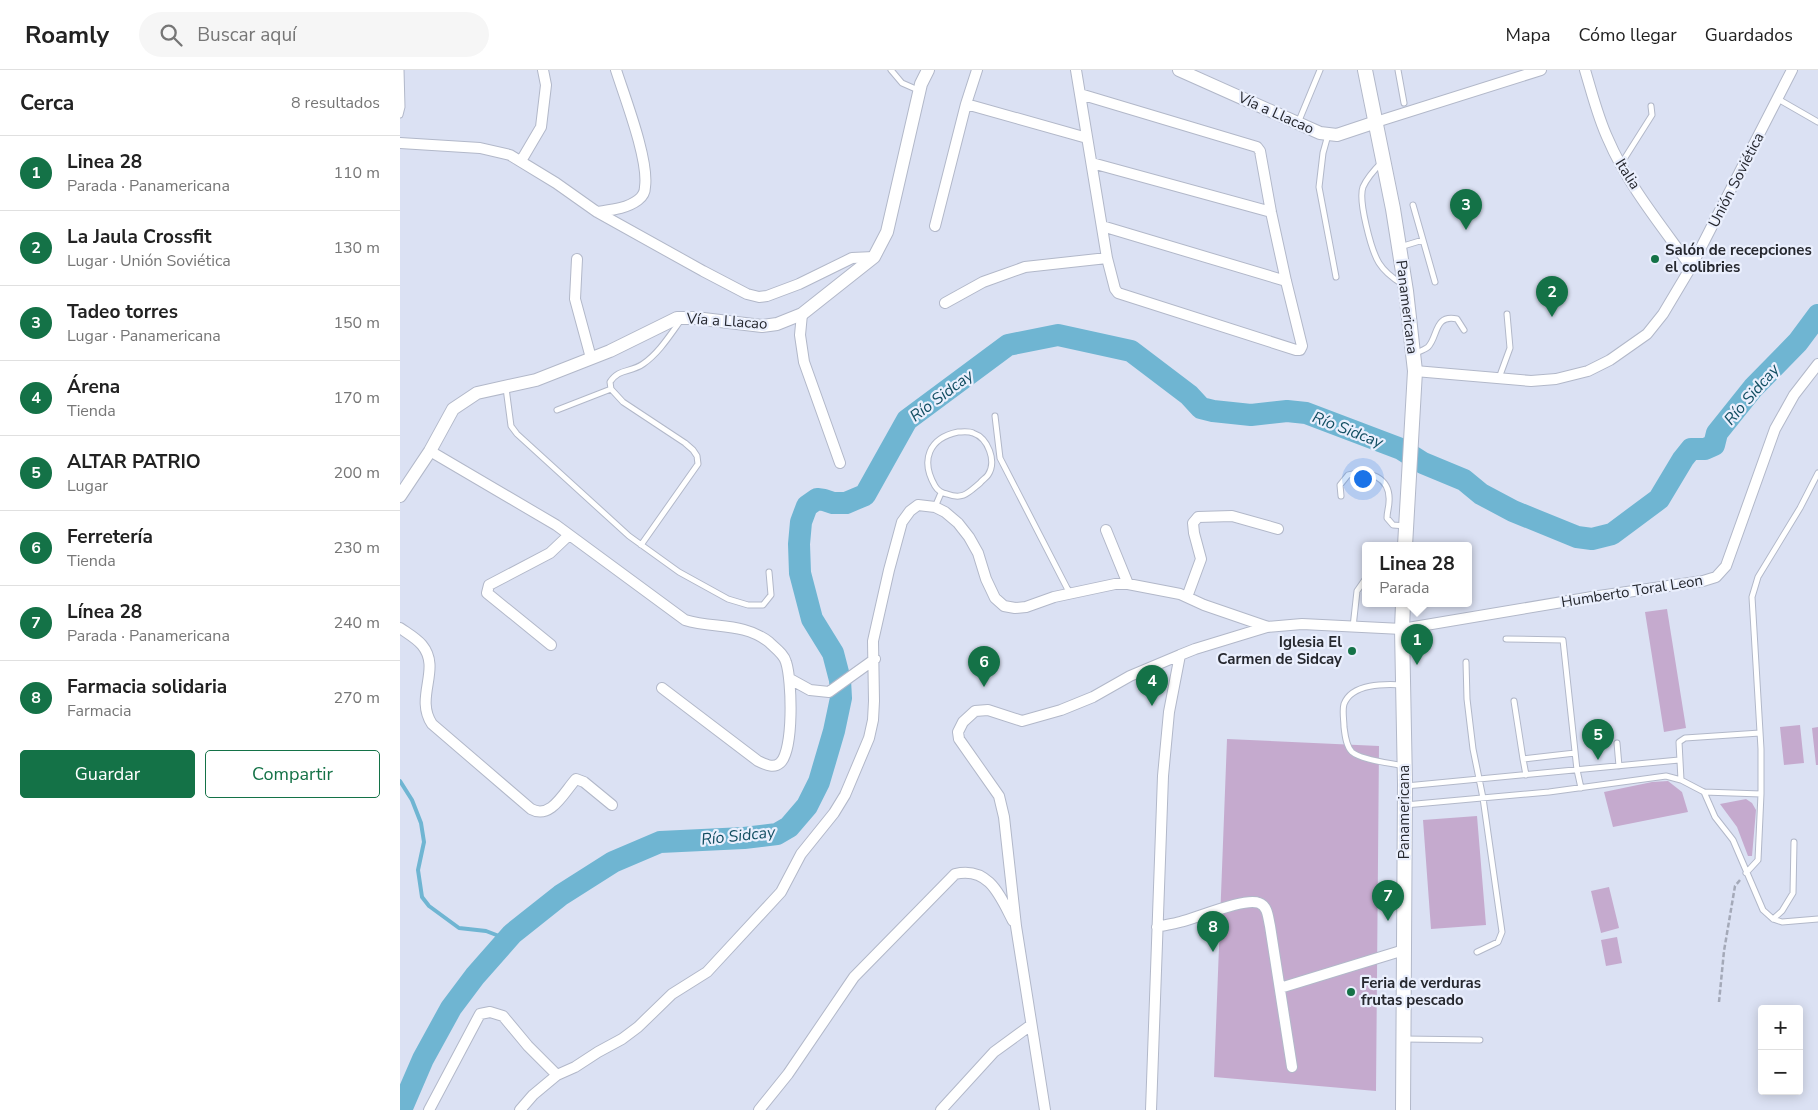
<!DOCTYPE html>
<html lang="es">
<head>
<meta charset="utf-8">
<style>
	body { margin:0; font-family:"Nunito Sans",sans-serif; background:#f6f6f6; color:#222 }
	.controls { position:absolute; right:15px; bottom:15px; display:grid; overflow:hidden; border-radius:5px; box-shadow:0 2px 12px #0003 }
	.controls button { width:45px; height:45px; display:grid; place-items:center; padding:0; border:0; border-bottom:1px solid #e0e0e0; background:#fff; color:#222; font:25px sans-serif }
	.you { position:absolute; left:962px; top:408px; width:18px; height:18px; margin:-12px; border:4px solid #fff; border-radius:50%; background:#1a73e8; box-shadow:0 0 0 8px #1a73e833 }
	.badge { display:grid; place-items:center; width:32px; height:32px; border-radius:50%; background:#147247; color:#fff; font-size:16px; font-weight:700 }
	.pin { position:absolute; translate:-50% -41px; filter:drop-shadow(0 1px 2px #0008) }
	.pin::after { content:''; position:absolute; top:26px; width:18px; height:15px; background:inherit; clip-path:polygon(0 0,100% 0,50% 100%) }
	.popup { position:absolute; left:962px; top:472px; width:110px; height:65px; box-sizing:border-box; display:grid; place-content:center; border-radius:5px; background:#fff; filter:drop-shadow(0 1px 4px #0005); font-size:16px; white-space:nowrap; color:#767676 }
	.popup b { font-size:19px; color:#222 }
	.popup::after { content:''; position:absolute; left:50%; top:100%; margin-left:-10px; border:10px solid transparent; border-top-color:#fff }
	.list { margin:0; padding:0; list-style:none }
	h2 { display:flex; justify-content:space-between; align-items:center; height:65px; margin:0; padding:0 20px; font-size:21px }
	h2 small { font-size:16px; font-weight:400; color:#767676 }
	.list li { display:grid; grid-template-columns:32px 1fr auto; gap:15px; align-items:center; box-sizing:border-box; height:75px; padding:0 20px; border-top:1px solid #e0e0e0 }
	.list b { display:block; font-size:19px; white-space:nowrap }
	.list p { margin:0; font-size:16px; white-space:nowrap; color:#767676 }
	.list em { font-size:16px; font-style:normal; color:#767676 }
	.actions { display:flex; gap:10px; padding:15px 20px }
	.actions a { flex:1; padding:11px 0; border:1px solid #147247; border-radius:5px; text-align:center; font-size:18px; color:#147247 }
	.actions .main { background:#147247; color:#fff }
	.icon { flex:none; width:28px; height:28px; fill:none; stroke:currentColor; stroke-width:2; stroke-linecap:round; stroke-linejoin:round }
	.map { position:relative; flex:none; width:1418px; height:1040px; overflow:hidden }
	header { display:flex; align-items:center; gap:30px; box-sizing:border-box; height:70px; padding:0 25px; background:#fff; border-bottom:1px solid #e0e0e0 }
	header strong { font-size:24px }
	nav { display:flex; gap:28px; margin-inline-start:auto; font-size:18px }
	.search { width:350px; height:45px; background:#f6f6f6; display:flex; align-items:center; gap:12px; box-sizing:border-box; padding:0 18px; border-radius:28px; color:#767676; font-size:19px }
	main { display:flex }
	aside { flex:1; background:#fff }
	.map>svg:first-child { display:block }
</style>
</head>
<body>
<header>
<strong>Roamly</strong>
<div class="search"><svg class="icon" aria-label="search" viewBox="0 0 24 24"><circle cx="10" cy="10" r="6"/><path d="M15 15l6 6"/></svg>Buscar aquí</div>
<nav><a>Mapa</a><a>Cómo llegar</a><a>Guardados</a></nav>
</header>
<main>
<aside>
<h2>Cerca<small>8 resultados</small></h2>
<ul class="list">
<li><span class="badge">1</span><div><b>Linea 28</b><p>Parada · Panamericana</p></div><em>110 m</em></li>
<li><span class="badge">2</span><div><b>La Jaula Crossfit</b><p>Lugar · Unión Soviética</p></div><em>130 m</em></li>
<li><span class="badge">3</span><div><b>Tadeo torres</b><p>Lugar · Panamericana</p></div><em>150 m</em></li>
<li><span class="badge">4</span><div><b>Árena</b><p>Tienda</p></div><em>170 m</em></li>
<li><span class="badge">5</span><div><b>ALTAR PATRIO</b><p>Lugar</p></div><em>200 m</em></li>
<li><span class="badge">6</span><div><b>Ferretería</b><p>Tienda</p></div><em>230 m</em></li>
<li><span class="badge">7</span><div><b>Línea 28</b><p>Parada · Panamericana</p></div><em>240 m</em></li>
<li><span class="badge">8</span><div><b>Farmacia solidaria</b><p>Farmacia</p></div><em>270 m</em></li>
</ul>
<div class="actions"><a class="main">Guardar</a><a>Compartir</a></div>
</aside>
<div class="map">
<svg width="1418" height="1040" viewBox="0 0 1418 1040">
	<rect width="100%" height="100%" fill="#dbe1f3"/>
	<path fill="#c5aace" d="M 1267,539 L 1286,658 L 1264,662 L 1245,542 Z
		M 1400,655 L 1404,693 L 1384,695 L 1380,657 Z
		M 1418,657 L 1418,695 L 1416,695 L 1412,658 Z
		M 827,669 L 979,676 L 976,1021 L 814,1007 Z
		M 1268,711 L 1282,722 L 1288,742 L 1213,757 L 1204,722 L 1252,712 Z
		M 1346,729 L 1352,733 L 1356,740 L 1352,786 L 1348,786 L 1337,757 L 1320,734 Z
		M 1077,746 L 1086,855 L 1031,859 L 1023,750 Z
		M 1209,817 L 1219,858 L 1201,863 L 1191,821 Z
		M 1217,867 L 1222,893 L 1206,896 L 1201,870 Z"/>
	<g fill="none" stroke-linecap="round" stroke-linejoin="round">
		<path stroke="#6fb5d2" stroke-width="4" d="M 0,711 L 12,730 L 21,753 L 24,772 L 18,800 L 22,827 L 29,836 L 59,858 L 86,861 L 99,866 L 112,864"/>
		<path stroke="#6fb5d2" stroke-width="22" d="M 1,1040 L 23,989 L 51,938 L 75,906 L 112,864 L 161,825 L 213,792 L 260,772 L 344,768 L 377,764 L 389,757 L 407,736 L 419,712 L 434,661 L 441,628 L 440,610 L 433,583 L 412,549 L 400,503 L 399,474 L 401,452 L 407,436 L 417,429 L 424,430 L 433,433 L 446,433 L 465,425 L 507,350 L 608,275 L 658,265 L 731,281 L 789,325 L 801,338 L 813,341 L 851,345 L 887,341 L 906,343 L 1001,379 L 1023,393 L 1064,410 L 1081,424 L 1113,441 L 1177,467 L 1192,469 L 1212,464 L 1259,429 L 1283,389 L 1291,379 L 1305,379 L 1314,375 L 1317,363 L 1353,318 L 1398,272 L 1418,245"/>
		<g stroke="#b2b8c9" stroke-width="7">
			<path id="service" d="M 491,0 L 502,13 L 518,20
				M 998,0 L 1004,33
				M 1378,29 L 1418,52
				M 0,45 L 2,37 L 1,0
				M 898,53 L 920,0
				M 928,65 L 923,83 L 919,117 L 936,207
				M 982,92 C 975,99 967,108 963,117 C 958,130 971,180 979,193 C 984,201 994,209 1002,214
				M 1221,94 L 1252,45 L 1251,36
				M 1013,135 L 1023,170
				M 1000,177 L 1023,170 L 1035,212
				M 1014,284 C 1018,282 1024,280 1028,277 C 1038,267 1034,244 1057,249 L 1064,260
				M 1099,308 L 1110,278 L 1107,244
				M 106,318 L 111,356 L 117,364 L 229,466 L 279,502 L 328,529 L 348,535 L 363,535 L 371,525 L 369,502
				M 157,340 L 211,319
				M 595,346 L 600,388 L 667,518 L 671,523
				M 558,362 C 562,362 569,361 573,363 C 588,368 597,391 588,405 C 586,408 582,410 580,413 C 568,423 563,430 547,424 C 541,423 538,421 535,416 C 520,390 529,368 558,362 Z
				M 941,426 L 940,415 L 948,405 C 968,399 991,407 989,432 C 989,437 987,442 987,448 L 993,455 L 1006,456
				M 535,437 L 541,423
				M 241,475 L 298,394 L 297,386 L 293,380 L 285,373 L 223,332 L 211,319 L 210,312 C 219,298 230,303 243,294 C 259,283 270,265 281,250
				M 953,557 L 957,521 L 966,508
				M 1106,569 L 1163,570 L 1177,700 L 1181,718
				M 1066,592 L 1067,629 L 1073,679 L 1083,728 L 1102,862 L 1098,872 L 1077,882
				M 1003,615 C 985,614 952,613 944,634 C 942,641 944,650 944,657 C 945,665 946,676 952,682 C 961,690 991,693 1004,696
				M 1114,631 L 1123,689
				M 1217,673 L 1219,696
				M 1126,705 L 1123,689 L 1175,683
				M 1281,710 L 1279,672 L 1285,668 L 1360,663
				M 1006,716 L 1279,690
				M 1304,722 L 1315,747 L 1333,770 L 1363,840 L 1373,849 L 1382,852 L 1418,849
				M 1005,735 L 1149,722 L 1266,706 L 1281,710 L 1304,722 L 1361,724
				M 1346,803 L 1358,790 L 1361,724 L 1361,679 L 1352,527 L 1358,507 L 1400,438 L 1418,403
				M 1373,849 L 1382,841 L 1393,823 L 1394,772
				M 1004,969 L 1080,970"/>
		</g>
		<g stroke="#b2b8c9" stroke-width="12">
			<path id="minor" d="M 676,0 L 707,188 L 715,219 L 718,223 L 896,280 L 900,280 L 902,276 L 886,211 L 871,142 L 860,81 L 857,77 L 680,24
				M 1185,0 C 1192,23 1198,48 1208,69 C 1227,114 1263,158 1291,197
				M 566,34 L 687,68
				M 976,52 L 1141,0
				M 0,73 L 80,78 L 110,85 L 156,113 L 197,142 L 303,201 L 347,224 L 359,227 L 367,226 L 399,214 L 452,188 L 474,187
				M 121,91 L 141,57 L 146,15 L 143,0
				M 692,93 L 871,142
				M 197,142 C 210,140 226,139 238,130 C 242,127 245,122 245,117 C 249,90 225,28 216,0
				M 535,156 L 566,34 L 577,0
				M 702,156 L 886,211
				M 177,189 L 175,229 L 191,288
				M 545,233 L 583,212 L 625,197 L 707,188
				M 402,244 L 400,265 L 404,292 L 440,393
				M 1015,301 L 1131,311 L 1156,309 L 1188,301 L 1210,290 L 1247,264 L 1263,244 L 1291,197 L 1392,0
				M 30,381 L 156,455 L 285,550 C 314,559 343,552 369,572 C 375,578 384,584 386,592 C 392,610 394,681 380,693 C 373,699 365,694 358,691 L 262,618
				M 706,460 L 728,514
				M 787,527 L 801,489 L 794,463 L 793,453 L 798,447 L 832,446 L 878,459
				M 0,558 C 7,563 16,568 22,575 C 42,599 14,627 32,654 L 131,739 C 151,750 164,722 176,709 L 184,712 L 212,735
				M 151,575 L 87,523 L 89,515 L 150,483 L 169,465
				M 390,609 L 410,620 L 429,622 L 475,589
				M 757,857 C 765,855 773,854 780,852 C 797,848 845,827 859,833 C 868,836 868,848 870,856 L 892,997
				M 880,918 L 1004,880
				M 29,1040 L 80,944 L 90,942 L 103,946 L 128,976 L 157,1005
				M 120,1040 L 133,1025 L 157,1005 L 175,997 L 198,982 L 222,969 L 238,957 L 272,924 L 307,902 L 381,822 L 401,784 L 434,743 L 445,725 L 469,668 L 473,650 L 474,631 L 473,571 L 489,500 L 502,452 L 510,441 L 518,435 L 535,437 L 545,442 L 558,453 L 569,467 L 578,483 L 586,509 L 595,528 L 604,536 L 615,538 L 626,537 L 654,527 L 715,514 L 728,514 L 780,524 L 804,535 L 868,557
				M 359,1040 L 388,1004 L 454,907 L 555,804 C 589,796 600,826 613,851
				M 541,1040 L 594,982 L 631,955
				M 645,1040 L 616,856 L 604,747 L 599,726 L 559,669 L 558,662 L 563,652 L 575,641 L 588,640 L 622,651 L 661,640 L 693,627 L 730,606 L 780,585
				M 751,1040 L 763,706 L 769,642 L 780,585 L 795,579 L 867,557 L 902,554 L 1002,559 L 1192,527 L 1303,511 L 1316,507 L 1326,496 L 1375,359 L 1394,325 L 1418,294"/>
		</g>
		<g stroke="#b2b8c9" stroke-width="14">
			<path id="tertiary" d="M 779,0 L 920,63 L 937,65 L 976,52
				M 0,426 L 30,381 L 53,339 L 77,323 L 136,310 L 210,281 L 277,248 L 295,248 L 362,256 L 377,254 L 402,244 L 474,187 L 487,162 L 521,14 L 528,0"/>
		</g>
		<g stroke="#b2b8c9" stroke-width="16">
			<path id="secondary" d="M 965,0 L 993,139 L 1006,221 L 1015,301 L 1005,476
				M 1003,534 L 1002,559 L 1005,714 L 1003,1040"/>
		</g>
		<path stroke="#a4a9b8" stroke-width="2.5" stroke-dasharray="5 2.5" stroke-linecap="butt" d="M 1319,932 L 1324,881 L 1335,816 L 1340,810"/>
		<use href="#service" stroke="#fff" stroke-width="5"/>
		<use href="#minor" stroke="#fff" stroke-width="10"/>
		<use href="#tertiary" stroke="#fff" stroke-width="12"/>
		<use href="#secondary" stroke="#fff" stroke-width="14"/>
	</g>
	<g fill="#147247" stroke="#eaeffd" stroke-width="2">
		<circle cx="1255" cy="189" r="5"/>
		<circle cx="952" cy="581" r="5"/>
		<circle cx="951" cy="922" r="5"/>
	</g>
	<g text-anchor="middle" stroke-width="4.5" stroke-linejoin="round" paint-order="stroke">
		<g font-size="15" fill="#26282f" stroke="#eaeffd">
			<text transform="translate(876 43) rotate(24)" y="5">Vía a Llacao</text>
			<text transform="translate(1228 104) rotate(58)" y="5">Italia</text>
			<text transform="translate(1336 110) rotate(-63)" y="5">Unión Soviética</text>
			<text transform="translate(1007 237) rotate(83)" y="5">Panamericana</text>
			<text transform="translate(327 251) rotate(4)" y="5">Vía a Llacao</text>
			<text transform="translate(1232 521) rotate(-9)" y="5">Humberto Toral Leon</text>
			<text transform="translate(1004 742) rotate(-90)" y="5">Panamericana</text>
		</g>
		<g font-size="15" font-weight="bold" fill="#26282f" stroke="#eaeffd" text-anchor="start">
			<text x="1265" y="185">Salón de recepciones<tspan x="1265" dy="17">el colibries</tspan></text>
			<text x="942" y="577" text-anchor="end">Iglesia El<tspan x="942" dy="17">Carmen de Sidcay</tspan></text>
			<text x="961" y="918">Feria de verduras<tspan x="961" dy="17">frutas pescado</tspan></text>
		</g>
		<g font-size="16" font-style="italic" fill="#124e62" stroke="#eaeffd">
			<text transform="translate(1351 324) rotate(-49)" y="6">Río Sidcay</text>
			<text transform="translate(541 325) rotate(-37)" y="6">Río Sidcay</text>
			<text transform="translate(948 359) rotate(21)" y="6">Río Sidcay</text>
			<text transform="translate(338 765) rotate(-6)" y="6">Río Sidcay</text>
		</g>
	</g>
</svg>
<div class="controls">
<button>+</button>
<button>−</button>
</div>
<div class="you"></div>
<div class="pin badge" style="left:1017px;top:595px">1</div>
<div class="popup"><b>Linea 28</b>Parada</div>
<div class="pin badge" style="left:1152px;top:247px">2</div>
<div class="pin badge" style="left:1066px;top:160px">3</div>
<div class="pin badge" style="left:752px;top:636px">4</div>
<div class="pin badge" style="left:1198px;top:690px">5</div>
<div class="pin badge" style="left:584px;top:617px">6</div>
<div class="pin badge" style="left:988px;top:851px">7</div>
<div class="pin badge" style="left:813px;top:882px">8</div>
</div>
</main>
</body>
</html>
